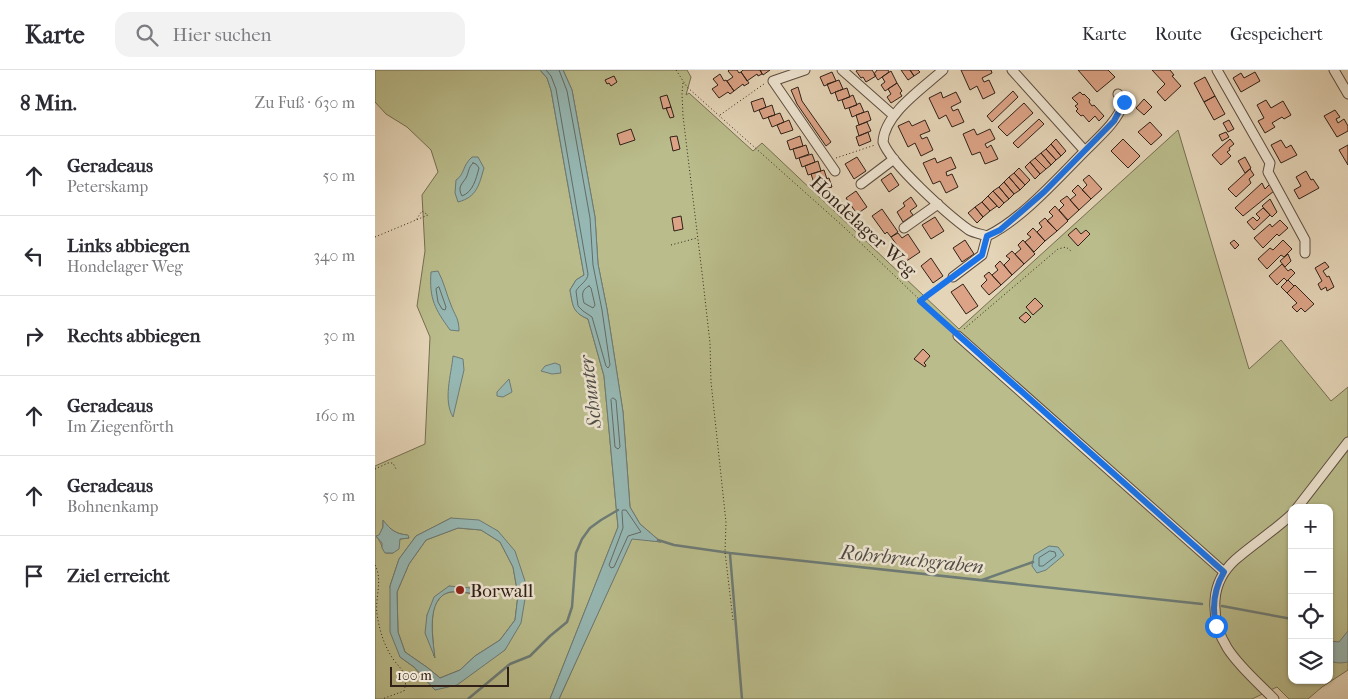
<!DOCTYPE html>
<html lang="de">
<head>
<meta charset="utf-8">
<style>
	body { margin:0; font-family:"IM FELL French Canon",serif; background:#f2f2f3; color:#2b2b33 }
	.controls { position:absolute; right:15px; bottom:15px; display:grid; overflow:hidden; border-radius:10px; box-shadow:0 1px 4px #0004 }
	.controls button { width:45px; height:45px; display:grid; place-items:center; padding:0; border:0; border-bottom:1px solid #e1e1e2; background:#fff; color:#2b2b33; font:25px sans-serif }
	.scale { position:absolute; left:15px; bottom:12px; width:119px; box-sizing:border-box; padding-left:5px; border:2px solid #302018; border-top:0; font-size:14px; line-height:18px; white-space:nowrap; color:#302018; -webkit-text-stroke:4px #eee4d1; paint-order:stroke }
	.stop { position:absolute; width:15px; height:15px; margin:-11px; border:4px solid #1a73e8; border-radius:50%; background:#fff }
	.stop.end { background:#1a73e8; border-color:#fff; box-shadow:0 1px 5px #0008 }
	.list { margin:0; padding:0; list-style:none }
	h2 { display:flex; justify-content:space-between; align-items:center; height:65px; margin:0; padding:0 20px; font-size:21px }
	h2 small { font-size:16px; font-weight:400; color:#7c7c81 }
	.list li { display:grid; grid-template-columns:32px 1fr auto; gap:15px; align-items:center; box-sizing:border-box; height:80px; padding:0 20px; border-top:1px solid #e1e1e2 }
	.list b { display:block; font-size:19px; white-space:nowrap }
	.list p { margin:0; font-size:16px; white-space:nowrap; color:#7c7c81 }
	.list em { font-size:16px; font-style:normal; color:#7c7c81 }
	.icon { flex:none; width:28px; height:28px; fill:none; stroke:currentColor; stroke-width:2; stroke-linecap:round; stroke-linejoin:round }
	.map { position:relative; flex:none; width:973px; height:629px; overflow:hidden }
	header { display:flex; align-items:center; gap:30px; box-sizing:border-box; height:70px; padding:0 25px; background:#fff; border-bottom:1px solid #e1e1e2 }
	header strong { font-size:24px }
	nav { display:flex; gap:28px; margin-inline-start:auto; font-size:18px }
	.search { width:350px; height:45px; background:#f2f2f3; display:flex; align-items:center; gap:12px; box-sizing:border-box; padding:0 18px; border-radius:15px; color:#7c7c81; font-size:19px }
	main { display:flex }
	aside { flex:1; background:#fff }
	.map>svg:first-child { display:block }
</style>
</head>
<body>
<header>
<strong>Karte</strong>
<div class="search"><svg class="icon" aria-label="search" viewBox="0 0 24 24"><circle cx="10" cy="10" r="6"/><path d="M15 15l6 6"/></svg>Hier suchen</div>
<nav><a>Karte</a><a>Route</a><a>Gespeichert</a></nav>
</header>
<main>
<aside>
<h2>8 Min.<small>Zu Fuß · 630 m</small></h2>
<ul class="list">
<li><svg class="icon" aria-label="ahead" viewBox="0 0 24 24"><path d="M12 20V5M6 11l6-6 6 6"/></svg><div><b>Geradeaus</b><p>Peterskamp</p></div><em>50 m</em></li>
<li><svg class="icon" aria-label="left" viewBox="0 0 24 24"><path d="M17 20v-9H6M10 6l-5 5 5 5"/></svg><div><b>Links abbiegen</b><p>Hondelager Weg</p></div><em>340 m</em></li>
<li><svg class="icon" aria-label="right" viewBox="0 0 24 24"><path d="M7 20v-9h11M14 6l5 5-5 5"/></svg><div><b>Rechts abbiegen</b></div><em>30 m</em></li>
<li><svg class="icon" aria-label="ahead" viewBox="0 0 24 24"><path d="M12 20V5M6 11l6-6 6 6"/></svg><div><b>Geradeaus</b><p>Im Ziegenförth</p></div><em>160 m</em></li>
<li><svg class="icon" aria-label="ahead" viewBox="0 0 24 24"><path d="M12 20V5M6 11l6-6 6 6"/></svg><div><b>Geradeaus</b><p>Bohnenkamp</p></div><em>50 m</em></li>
<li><svg class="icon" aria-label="arrive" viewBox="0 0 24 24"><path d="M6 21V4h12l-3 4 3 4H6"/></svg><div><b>Ziel erreicht</b></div></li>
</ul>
</aside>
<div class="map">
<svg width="973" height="629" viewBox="0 0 973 629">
	<rect width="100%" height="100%" fill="#e5d5b8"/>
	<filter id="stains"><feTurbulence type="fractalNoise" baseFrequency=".004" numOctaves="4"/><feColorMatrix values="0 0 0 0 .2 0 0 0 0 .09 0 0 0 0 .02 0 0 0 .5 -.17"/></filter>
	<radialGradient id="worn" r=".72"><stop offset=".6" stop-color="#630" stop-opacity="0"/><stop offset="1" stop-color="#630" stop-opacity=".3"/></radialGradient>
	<path fill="#babc8b" stroke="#756e52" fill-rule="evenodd" d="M 0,0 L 165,0 L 172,8 L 176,20 L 209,205 L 201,210 L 195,220 C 198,235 197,242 213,249 L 229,306 L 243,457 L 175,629 L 0,629 L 0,396 L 50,374 L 55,267 L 42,236 L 50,181 L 47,125 L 63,102 L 56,80 L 32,57 L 11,44 L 0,32 ZM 76,448 L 123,461 L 152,517 L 130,580 L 60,620 L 39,597 L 25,587 L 15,516 L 24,489 L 41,466 ZM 8,451 C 16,460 21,464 32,465 L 34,468 L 25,469 L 18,483 L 11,483 C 6,477 7,473 1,466 L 4,466 L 8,457 Z
		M 188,0 L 312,0 L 316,7 L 311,25 L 314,23 L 378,81 L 387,73 L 584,259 L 803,60 L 874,299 L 906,270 L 956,331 L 973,317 L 973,600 L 947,617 L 933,629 L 914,629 L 902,617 L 877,629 L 184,629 L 257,468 L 286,472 L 265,454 L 255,437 L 248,342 L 232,239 L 223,194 L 220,147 L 197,20 ZM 917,438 L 954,438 L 954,610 L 917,610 Z
		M 83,458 L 106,460 L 125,472 L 138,497 L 143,525 L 140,550 L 125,570 L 100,586 L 85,600 L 65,608 L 53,598 L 30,582 L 23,562 L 22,522 L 34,494 L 51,470 ZM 74,516 L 111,526 C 100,525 88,521 77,522 C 49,524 59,569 59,586 L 52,545 Z"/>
	<path fill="#96b8b4" stroke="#6d7b76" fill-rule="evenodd" d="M 165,0 L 188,0 L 197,20 L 220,147 L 223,194 L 232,239 L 248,342 L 255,437 L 265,454 L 286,472 L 257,469 L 184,629 L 175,629 L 243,457 L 229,306 L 213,249 C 197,242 198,236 195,220 L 201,210 L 209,205 L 176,20 L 172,8 Z
		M 97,87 L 103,87 L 109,98 C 104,115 102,127 83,132 L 80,123 L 81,110 C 90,104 87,96 97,87 Z
		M 63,201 C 69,212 71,223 76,235 C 80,246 84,248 84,261 L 75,260 C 60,239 54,229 56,202 Z
		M 78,286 L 88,289 L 89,300 L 78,347 C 68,330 76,306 78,286 Z
		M 180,293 L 185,295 L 186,303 L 177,304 L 166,301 L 170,296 Z
		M 134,309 L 137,322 L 128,327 L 122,326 L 122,322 Z
		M 76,448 L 104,450 L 123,461 L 140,481 L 152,517 L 146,553 L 130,580 L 82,615 L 60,620 L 39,597 L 25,587 L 15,562 L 15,516 L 24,489 L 41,466 ZM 83,458 L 106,460 L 125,472 L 138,497 L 143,525 L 140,550 L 125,570 L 100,586 L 85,600 L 65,608 L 53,598 L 30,582 L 23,562 L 22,522 L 34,494 L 51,470 Z
		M 8,450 C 16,460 20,464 33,465 L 34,468 L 25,469 L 24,479 L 18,483 L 10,483 L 7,478 L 7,473 L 1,466 L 4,465 L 8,457 Z
		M 674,476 L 683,477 L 689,485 L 671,500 L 662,503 L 657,496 L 659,485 Z
		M 74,516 L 96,518 L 114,526 C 104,525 84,520 75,522 C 50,528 58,570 60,588 L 50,563 L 52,545 L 59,527 Z
		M 973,561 L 973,592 C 967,593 960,594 954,590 L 954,571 L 964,572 Z"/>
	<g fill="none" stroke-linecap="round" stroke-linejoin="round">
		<path stroke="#636c66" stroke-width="1" d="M 171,0 L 176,6 L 181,19 L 213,204 C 213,211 204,215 201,221 L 203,236 L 208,241 L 217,247 L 231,296 L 233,298 L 235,295 L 227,240 L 218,195 L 215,148 L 200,64 L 192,21 L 184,0
			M 98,93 L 101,94 L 104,98 C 101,109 98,122 87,126 C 82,117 87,114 91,108 C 94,102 93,98 98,93 Z
			M 214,216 L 216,218 L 220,235 L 218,238 L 209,233 C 207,225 206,220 214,216 Z
			M 64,217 L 71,237 L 70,240 L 67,239 L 63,232 L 61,219 Z
			M 238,328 L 241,330 L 245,377 L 243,379 L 240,377 L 236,330 Z
			M 248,440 L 251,440 L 266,462 L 253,466 L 239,497 L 236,498 L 234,495 L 248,458 L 247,442 Z
			M 675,481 L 680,482 L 681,486 L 668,496 L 664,496 L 664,488 Z"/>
		<path stroke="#6d7b76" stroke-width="2.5" d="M 283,470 L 299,475 L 355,483 L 827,534
			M 355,484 L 367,629
			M 607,510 L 658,492
			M 847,536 L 917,549
			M 93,629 L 135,594 L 155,586 L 175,566 L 192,552 L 197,537 L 201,483 L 207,469 L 215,458 L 226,450 L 243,440"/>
	</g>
	<path fill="#dca386" stroke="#302018" d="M 354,0 L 362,0 L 364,3 L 366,2 L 374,13 L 369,16 L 368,14 L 359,21 L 352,11 L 358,7 L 353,1 Z
		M 368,0 L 385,0 L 387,4 L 383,6 L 382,4 L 372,11 L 366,2 Z
		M 385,0 L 395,0 L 388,5 Z
		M 483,0 L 497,0 L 501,6 L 491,12 L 488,7 L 486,8 L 481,1 Z
		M 502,0 L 513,0 L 514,2 L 503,10 L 499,4 Z
		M 526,0 L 535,0 L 539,6 L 533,10 Z
		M 535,0 L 543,0 L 545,2 L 539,6 Z
		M 586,0 L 616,0 L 617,3 L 607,8 L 609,12 L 614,10 L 620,23 L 608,29 L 602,16 L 595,20 Z
		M 703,0 L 733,0 L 740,7 L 722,22 Z
		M 777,0 L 795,0 L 799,5 L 797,6 L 806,16 L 790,31 L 782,22 L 790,14 Z
		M 516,1 L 522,13 L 510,21 L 506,15 L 510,12 L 507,7 Z
		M 457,2 L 461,11 L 449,16 L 445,7 Z
		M 880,2 L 885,11 L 866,22 L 858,8 L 866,3 L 869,8 Z
		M 345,4 L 349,11 L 351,10 L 359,21 L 355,24 L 353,22 L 344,28 L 337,19 L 343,15 L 338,9 Z
		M 239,6 L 242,12 L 236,16 L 234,13 L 232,14 L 230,10 Z
		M 830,7 L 840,26 L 829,32 L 819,13 Z
		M 464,10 L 468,19 L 456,24 L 452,14 Z
		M 522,13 L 527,21 L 525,23 L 527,26 L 516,33 L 512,27 L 516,24 L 513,19 Z
		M 423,17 L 427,31 L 456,72 L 451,76 L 422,34 L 416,20 Z
		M 472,18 L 475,27 L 463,31 L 460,22 Z
		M 638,21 L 643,27 L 617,52 L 612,46 Z
		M 566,22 L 568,28 L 581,22 L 586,32 L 576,37 L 578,41 L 583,39 L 589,52 L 577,57 L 571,45 L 564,49 L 554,28 Z
		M 705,22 L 708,25 L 709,24 L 715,30 L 714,32 L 717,36 L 719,35 L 729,46 L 724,51 L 720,46 L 714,52 L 708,45 L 706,46 L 701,41 L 703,39 L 700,36 L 703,34 L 697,28 Z
		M 292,25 L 296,37 L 288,39 L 285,27 Z
		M 478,25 L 482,35 L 470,39 L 467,30 Z
		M 840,26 L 850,44 L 839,50 L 829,32 Z
		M 388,28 L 391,37 L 379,42 L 376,32 Z
		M 769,29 L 777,37 L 769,45 L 761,38 Z
		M 891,30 L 896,38 L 908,31 L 916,45 L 909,49 L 907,47 L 897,53 L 900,57 L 890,63 L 883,51 L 889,48 L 882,35 Z
		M 485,33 L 489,42 L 477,47 L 474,38 Z
		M 649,33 L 658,43 L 632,66 L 623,57 Z
		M 397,35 L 400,45 L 388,49 L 384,40 Z
		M 296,37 L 299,47 L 295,48 L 291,38 Z
		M 960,40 L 965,47 L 961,49 L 963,53 L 969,49 L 973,56 L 973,61 L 962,67 L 949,46 Z
		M 493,41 L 496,50 L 484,55 L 481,45 Z
		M 405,43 L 409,52 L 397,57 L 393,47 Z
		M 664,49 L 669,54 L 643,78 L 638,73 Z
		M 414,50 L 418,60 L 406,64 L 402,55 Z
		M 550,50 L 555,61 L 545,65 L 547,69 L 552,67 L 558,80 L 546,86 L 540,73 L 533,77 L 523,56 L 534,51 L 537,56 Z
		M 854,50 L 859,59 L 853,62 L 848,53 Z
		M 492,52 L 496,61 L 484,66 L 481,56 Z
		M 775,52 L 787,65 L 776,75 L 763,62 Z
		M 256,59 L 260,70 L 245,75 L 242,64 Z
		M 599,59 L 602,65 L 615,59 L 620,69 L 610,74 L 612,78 L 616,75 L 623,89 L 610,94 L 605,82 L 597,85 L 588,64 Z
		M 493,62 L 496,71 L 484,76 L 481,67 Z
		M 851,62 L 854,67 L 847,71 L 844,65 Z
		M 302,66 L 305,79 L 298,81 L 295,67 Z
		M 425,66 L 428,76 L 415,80 L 412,71 Z
		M 681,69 L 691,81 L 686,86 L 676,74 Z
		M 748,69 L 765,86 L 753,98 L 736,81 Z
		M 855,69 L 859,74 L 854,78 L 855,80 L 852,82 L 856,86 L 846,95 L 837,85 Z
		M 906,70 L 911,78 L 916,75 L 922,85 L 906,93 L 896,75 Z
		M 676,74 L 686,86 L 681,90 L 671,79 Z
		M 431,75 L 434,84 L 421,89 L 418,79 Z
		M 973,75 L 973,95 L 964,80 Z
		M 671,79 L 681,90 L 676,95 L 666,83 Z
		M 666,83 L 676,95 L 671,99 L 660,88 Z
		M 437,84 L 440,92 L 427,97 L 424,88 Z
		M 482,87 L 491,101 L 479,109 L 470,94 Z
		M 576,87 L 581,98 L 571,102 L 572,106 L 577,104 L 583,117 L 571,123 L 565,111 L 558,114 L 548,93 L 560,88 L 562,93 Z
		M 870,87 L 876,98 L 870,103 L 863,91 Z
		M 660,88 L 671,99 L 665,104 L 655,92 Z
		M 443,91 L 446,101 L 433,105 L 430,96 Z
		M 655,92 L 665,104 L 660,109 L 650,97 Z
		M 644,98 L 655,110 L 650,115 L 639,103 Z
		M 875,99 L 879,105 L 874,109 L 876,113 L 861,127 L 853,119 Z
		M 449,100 L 452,109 L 439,113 L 436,104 Z
		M 931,101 L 936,110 L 938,109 L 944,118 L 924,129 L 919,120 L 926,116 L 921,107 Z
		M 516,103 L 524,115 L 514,122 L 506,110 Z
		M 639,103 L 650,115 L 645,120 L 634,107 Z
		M 714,105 L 727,119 L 716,129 L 707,120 L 712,115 L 708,110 Z
		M 634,107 L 645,120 L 639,124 L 629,112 Z
		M 454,108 L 457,117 L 444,121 L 441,112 Z
		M 629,112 L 639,124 L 634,129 L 624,117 Z
		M 887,113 L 890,119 L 895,114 L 899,121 L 868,146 L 860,138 Z
		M 703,115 L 716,129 L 704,140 L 695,130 L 701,125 L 697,121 Z
		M 624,117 L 634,129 L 629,133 L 618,121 Z
		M 481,121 L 492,137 L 482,144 L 471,128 Z
		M 618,121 L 629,133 L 624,138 L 613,126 Z
		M 613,126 L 622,136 L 615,141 L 607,132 Z
		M 692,126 L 704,140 L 693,150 L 684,140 L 689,135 L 685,131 Z
		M 536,127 L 542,136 L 535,141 L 538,145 L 528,152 L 522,142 L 530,136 L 528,133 Z
		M 895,129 L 902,142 L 897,147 L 887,136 Z
		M 607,132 L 615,141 L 608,147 L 600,137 Z
		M 680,136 L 693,151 L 682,161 L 672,151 L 678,146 L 674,142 Z
		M 600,137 L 608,147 L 602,153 L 593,143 Z
		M 888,138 L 895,145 L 879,160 L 872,152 L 878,147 L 882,151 L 885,148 L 881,144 Z
		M 507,139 L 523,162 L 516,167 L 512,162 L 510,164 L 497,146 Z
		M 306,146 L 308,159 L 299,161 L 297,148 Z
		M 560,147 L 569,161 L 556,169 L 547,155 Z
		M 670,148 L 682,161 L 670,171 L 662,162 L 667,157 L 664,153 Z
		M 905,150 L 913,158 L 904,166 L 902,164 L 888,178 L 879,168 L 895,154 L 897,157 Z
		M 658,158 L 670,171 L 659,182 L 650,172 L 656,167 L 652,164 Z
		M 701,158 L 706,164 L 711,160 L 715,164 L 703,176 L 693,165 Z
		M 523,163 L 527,168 L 533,164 L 545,182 L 530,192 L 522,180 L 524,178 L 516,167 Z
		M 590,170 L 599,184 L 587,192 L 578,178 Z
		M 648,170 L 660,184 L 649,194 L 640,184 L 646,179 L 643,175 Z
		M 859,170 L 864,175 L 860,179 L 855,173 Z
		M 908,170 L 917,179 L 909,187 L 906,185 L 892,199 L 883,189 L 895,178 L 898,180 Z
		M 637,181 L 649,194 L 637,205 L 629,195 L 635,189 L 631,186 Z
		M 913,184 L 916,191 L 910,197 L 905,191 Z
		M 556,188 L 568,206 L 558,213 L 546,196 Z
		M 625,191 L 637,205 L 626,215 L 617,205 L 623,200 L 620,196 Z
		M 950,192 L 954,197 L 948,201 L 952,207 L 954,206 L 959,217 L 952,221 L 951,217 L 946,220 L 943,214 L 947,211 L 940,198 Z
		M 907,194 L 913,201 L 916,199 L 920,203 L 912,211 L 909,208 L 902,215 L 894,206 Z
		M 614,202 L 626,215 L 614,225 L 606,216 L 612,210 L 609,206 Z
		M 913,210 L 919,216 L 912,223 L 906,217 Z
		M 588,214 L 603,236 L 591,244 L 576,222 Z
		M 920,215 L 939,234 L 930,242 L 926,238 L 922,242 L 917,237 L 922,233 L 912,223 Z
		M 660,228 L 668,236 L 658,245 L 651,237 Z
		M 651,242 L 656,247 L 650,253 L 644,248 Z
		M 548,279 L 555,286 L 549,293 L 551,295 L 550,297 L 539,289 Z"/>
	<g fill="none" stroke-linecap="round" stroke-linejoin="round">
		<g stroke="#5d4d40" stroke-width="11">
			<path id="minor" d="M 430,0 L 398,11 L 460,101
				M 467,0 L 518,45
				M 568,0 C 548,18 509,44 508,72 C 516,94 573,145 594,160 C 599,163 606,164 612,166 C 646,150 683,108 710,81
				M 637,0 L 710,81 C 725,66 742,52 749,32 L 743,24
				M 842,0 L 895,93 L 893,102 L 930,170 L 930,183
				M 959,0 L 973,24
				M 486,114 L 519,89
				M 529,158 L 563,134
				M 578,207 L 607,185 L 612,166
				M 583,266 L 849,502
				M 922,438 L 973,372
				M 899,629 C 870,599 837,576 840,530 C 841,515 848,501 860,490 C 878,474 899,461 917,444"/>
		</g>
		<path stroke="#302018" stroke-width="1" stroke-dasharray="1 2.5" stroke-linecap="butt" d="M 301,0 L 312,17 L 470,158 L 576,260
			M 308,13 L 307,23 L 308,46 L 328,211 L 335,273 L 336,312 L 351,452 L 350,482 L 358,550
			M 345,45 L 389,14
			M 461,88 L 500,75
			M 0,167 L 53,145 L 47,141 L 41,150
			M 296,175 L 322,168
			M 546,230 L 571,212
			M 589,259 L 683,179 L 691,177 L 696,181
			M 0,399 L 13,393 L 18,393 L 21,399
			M 0,495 C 8,510 0,527 2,544 C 4,558 8,572 15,584 C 23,599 35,601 29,621 L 7,629"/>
		<use href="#minor" stroke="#eee4d1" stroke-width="9"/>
	</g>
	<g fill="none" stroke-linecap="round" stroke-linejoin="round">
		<path stroke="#1a73e8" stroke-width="6" d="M 749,32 L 739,51 L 669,122 L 625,160 L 612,166 L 607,185 L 545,231 L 849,502 C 839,519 837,538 841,556"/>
	</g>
	<circle fill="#8f2418" stroke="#eee4d1" stroke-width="2" cx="85" cy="520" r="5"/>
	<g text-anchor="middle" stroke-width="5" stroke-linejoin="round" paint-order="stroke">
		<g font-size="19" fill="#302018" stroke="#eee4d1">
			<text transform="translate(489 156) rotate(43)" y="7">Hondelager Weg</text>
		</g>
		<g font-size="19" fill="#302018" stroke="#eee4d1" text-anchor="start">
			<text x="95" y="527">Borwall</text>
		</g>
		<g font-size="20" font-style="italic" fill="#4f4e47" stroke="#eee4d1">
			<text transform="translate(215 322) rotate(-97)" y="7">Schunter</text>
			<text transform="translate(537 489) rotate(6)" y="7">Rohrbruchgraben</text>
		</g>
	</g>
	<rect width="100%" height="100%" filter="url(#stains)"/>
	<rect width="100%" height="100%" fill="url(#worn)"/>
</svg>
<div class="controls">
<button>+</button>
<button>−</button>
<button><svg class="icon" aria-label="locate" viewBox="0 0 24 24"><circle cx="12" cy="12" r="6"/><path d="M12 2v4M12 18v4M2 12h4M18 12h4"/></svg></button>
<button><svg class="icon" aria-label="layers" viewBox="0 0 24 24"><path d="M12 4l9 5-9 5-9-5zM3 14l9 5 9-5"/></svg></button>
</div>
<div class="scale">100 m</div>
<div class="stop" style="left:841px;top:556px"></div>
<div class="stop end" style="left:749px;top:32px"></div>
</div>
</main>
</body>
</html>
